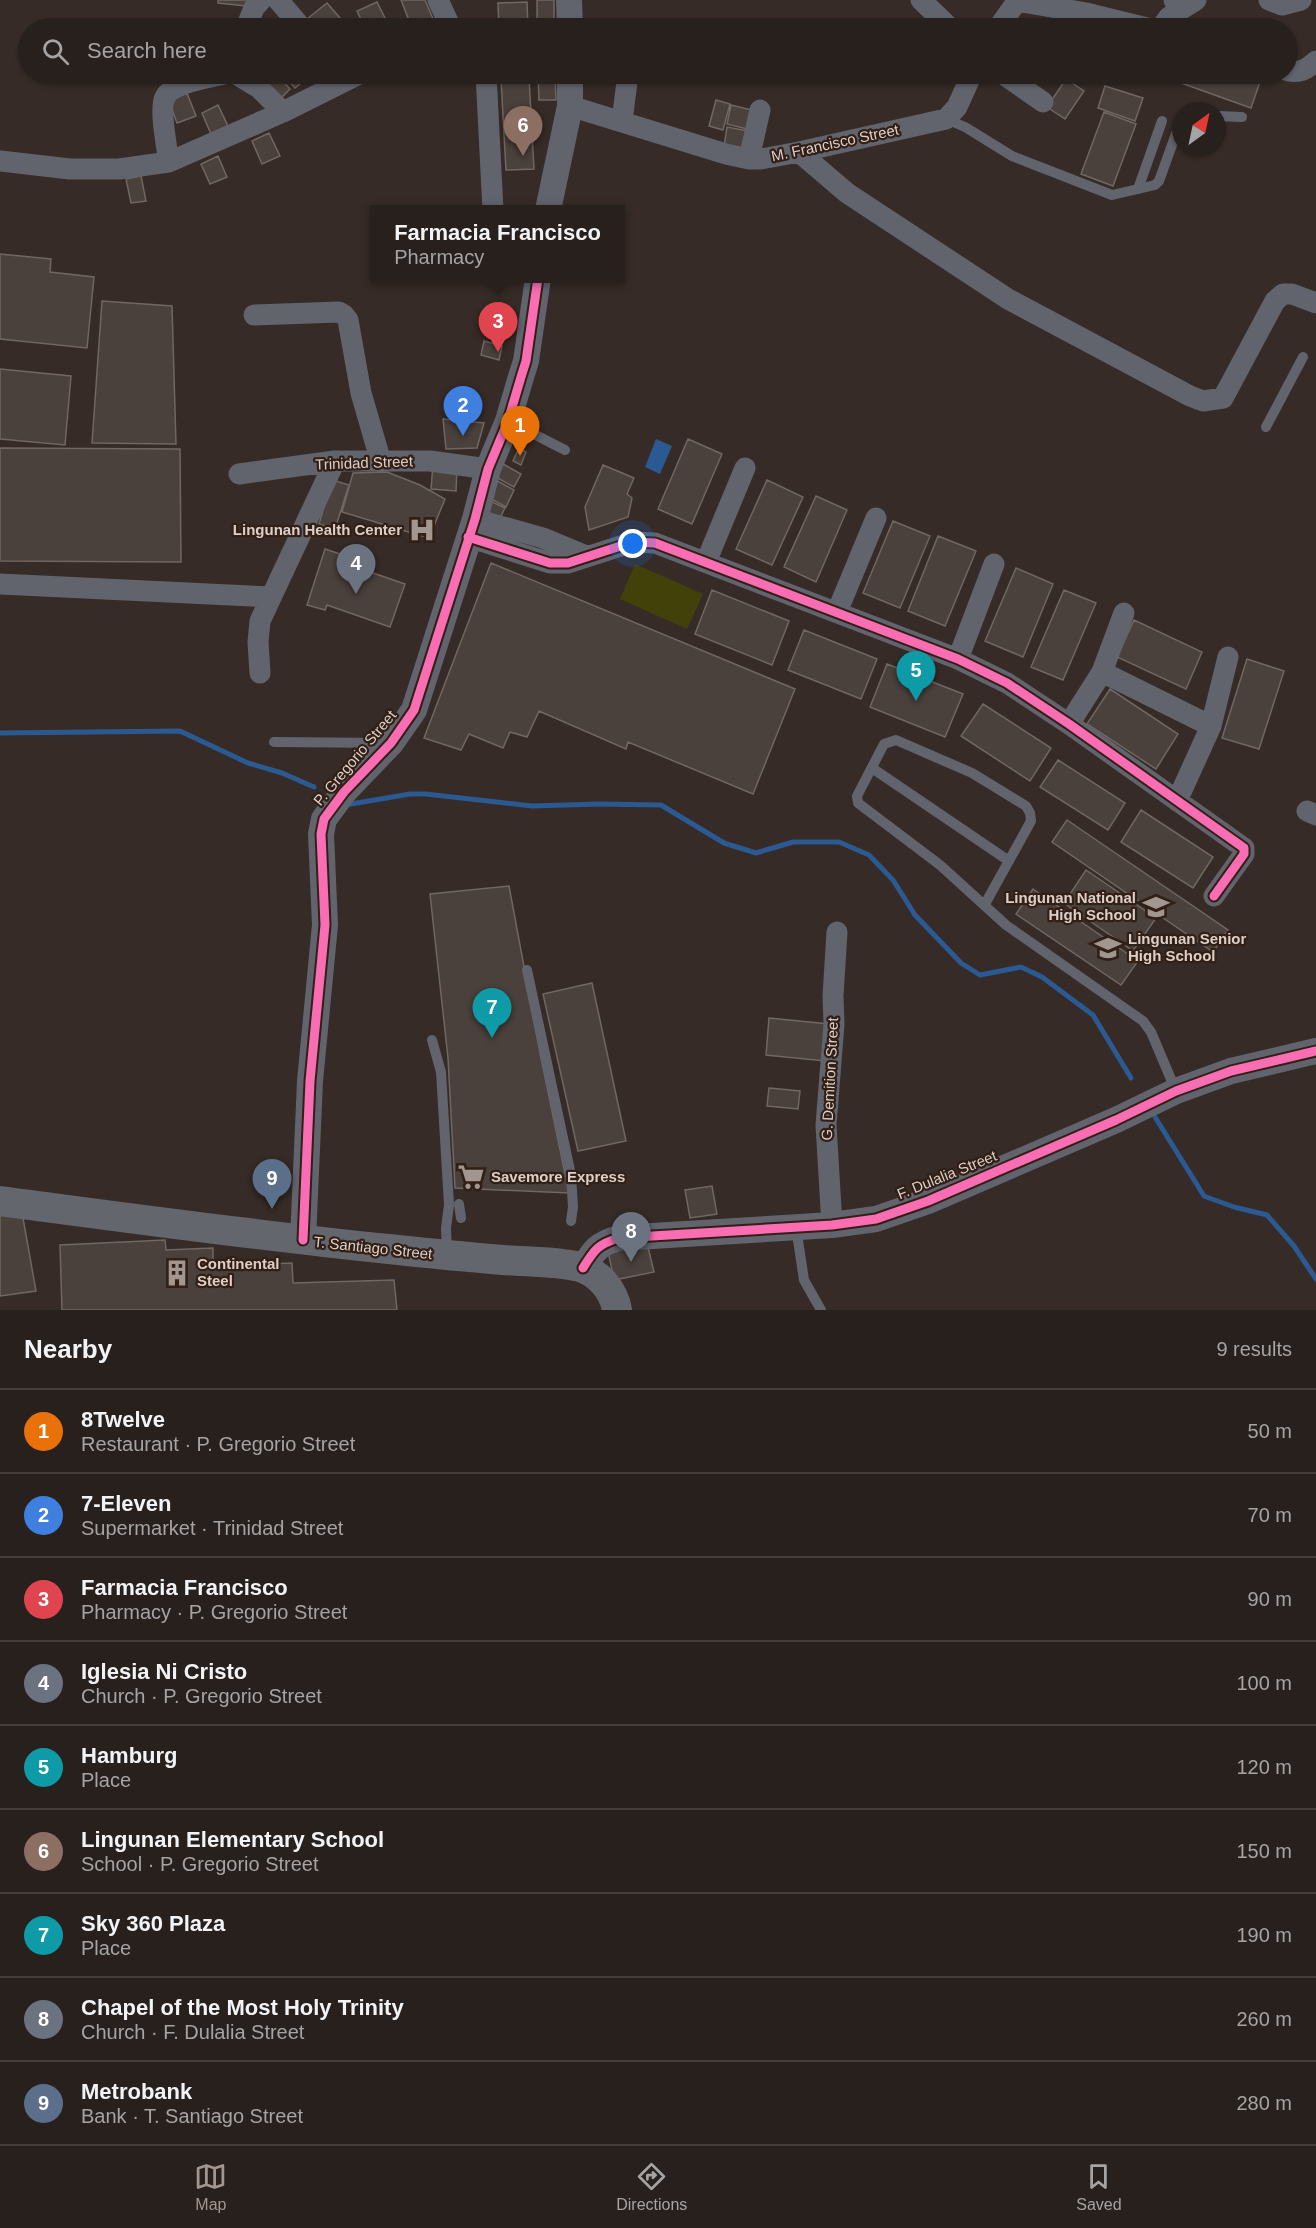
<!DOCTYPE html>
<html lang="en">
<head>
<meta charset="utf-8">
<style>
	body { margin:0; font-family:Helvetica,sans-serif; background:#342d29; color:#f1f3f6 }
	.compass { position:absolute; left:1172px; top:102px; width:54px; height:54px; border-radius:50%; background:#28201c; box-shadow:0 2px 4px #0004; rotate:33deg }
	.you { position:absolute; left:633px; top:544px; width:21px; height:21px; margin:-15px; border:4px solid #fff; border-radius:50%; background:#1a73e8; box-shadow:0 0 0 9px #1a73e833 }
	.badge { display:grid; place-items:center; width:39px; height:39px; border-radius:50%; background:#a29690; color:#fff; font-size:20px; font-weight:700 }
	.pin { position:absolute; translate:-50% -50px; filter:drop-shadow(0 2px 3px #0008) }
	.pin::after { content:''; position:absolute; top:32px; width:21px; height:18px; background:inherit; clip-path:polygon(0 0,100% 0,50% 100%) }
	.popup { position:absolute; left:370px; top:205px; width:255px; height:78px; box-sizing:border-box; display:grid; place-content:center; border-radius:0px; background:#28201c; filter:drop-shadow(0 2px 4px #0005); font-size:20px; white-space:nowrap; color:#a5a3a3 }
	.popup b { font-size:22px; color:#f1f3f6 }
	.popup::after { content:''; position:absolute; left:50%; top:100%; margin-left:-12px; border:12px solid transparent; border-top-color:#28201c }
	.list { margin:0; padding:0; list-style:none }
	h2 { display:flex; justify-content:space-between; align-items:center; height:78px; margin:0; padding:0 24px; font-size:26px }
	h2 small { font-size:20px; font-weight:400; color:#a5a3a3 }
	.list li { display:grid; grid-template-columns:39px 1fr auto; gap:18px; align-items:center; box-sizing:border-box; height:84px; padding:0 24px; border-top:2px solid #443e3b }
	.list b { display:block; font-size:22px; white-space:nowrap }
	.list p { margin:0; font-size:20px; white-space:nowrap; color:#a5a3a3 }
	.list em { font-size:20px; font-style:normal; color:#a5a3a3 }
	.icon { flex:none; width:33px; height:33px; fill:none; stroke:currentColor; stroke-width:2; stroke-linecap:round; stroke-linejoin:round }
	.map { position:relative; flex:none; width:1316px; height:1310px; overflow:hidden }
	.search { position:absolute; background:#28201c; box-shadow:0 2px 4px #0004; left:18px; right:18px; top:18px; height:66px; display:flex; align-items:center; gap:15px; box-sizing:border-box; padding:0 21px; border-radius:33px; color:#a5a3a3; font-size:22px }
	.sheet { height:834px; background:#28201c }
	nav { display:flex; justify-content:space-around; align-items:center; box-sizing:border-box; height:84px; border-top:2px solid #443e3b; background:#28201c; font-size:16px; color:#a5a3a3 }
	nav a { display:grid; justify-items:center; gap:3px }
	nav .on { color:#a29690 }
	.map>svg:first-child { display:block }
</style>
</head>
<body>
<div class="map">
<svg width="1316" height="1310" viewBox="0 0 1316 1310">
	<rect width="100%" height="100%" fill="#362b26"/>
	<path fill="#424109" d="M 635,564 L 703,594 L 687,629 L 620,599 Z"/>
	<path fill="#2b5992" d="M 656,439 L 672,446 L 660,474 L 645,467 Z"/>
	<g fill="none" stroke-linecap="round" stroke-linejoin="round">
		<path stroke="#2b5992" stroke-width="5" d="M 0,733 L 180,731 L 248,763 L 282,773 L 314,787
			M 345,805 L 410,794 L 426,794 L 532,806 L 599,804 L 661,805 L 724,843 L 756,853 L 793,842 L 839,842 L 869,855 L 893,880 L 915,915 L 961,963 L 980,975 L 1021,967 L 1042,977 L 1093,1015 L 1131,1078
			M 1155,1117 L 1204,1196 L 1234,1207 L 1267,1215 L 1294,1246 L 1316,1279"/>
	</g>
	<path fill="#4a403c" stroke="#706762" stroke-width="1.5" d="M 218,0 L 247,0 L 246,6 L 218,3 Z
		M 401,0 L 425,0 L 434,21 L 412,28 Z
		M 537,0 L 554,0 L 554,28 L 537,28 Z
		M 377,2 L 390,28 L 365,28 L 357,11 Z
		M 527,2 L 528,28 L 499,28 L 498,3 Z
		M 327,3 L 340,18 L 327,28 L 315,28 L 307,19 Z
		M 215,20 L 240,22 L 240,28 L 214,28 Z
		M 264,74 L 276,74 L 290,89 L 279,100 L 258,79 Z
		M 282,74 L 301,74 L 306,79 L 295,88 Z
		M 538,74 L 555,74 L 556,100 L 539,100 Z
		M 1184,74 L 1244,74 L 1261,79 L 1251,108 L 1181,83 Z
		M 529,77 L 534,169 L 506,170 L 501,79 Z
		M 1066,79 L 1084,91 L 1065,119 L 1047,107 Z
		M 1105,86 L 1143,98 L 1135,121 L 1098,108 Z
		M 187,93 L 196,116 L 177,123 L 171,107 L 176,98 Z
		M 716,100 L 730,104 L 723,130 L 709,126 Z
		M 218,105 L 228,126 L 211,134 L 202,113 Z
		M 731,105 L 756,111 L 751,130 L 727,124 Z
		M 1104,112 L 1136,124 L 1113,186 L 1081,174 Z
		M 727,127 L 748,131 L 744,150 L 724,147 Z
		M 269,133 L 280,156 L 262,164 L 252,141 Z
		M 218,156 L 227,177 L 210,184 L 201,164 Z
		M 141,176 L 146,201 L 131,203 L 126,179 Z
		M 0,254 L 51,259 L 50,272 L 94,277 L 87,348 L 0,339 Z
		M 102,301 L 172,306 L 176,444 L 92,443 Z
		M 484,341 L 502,346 L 499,360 L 481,355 Z
		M 0,369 L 71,376 L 65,445 L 0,439 Z
		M 443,419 L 484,423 L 477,448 L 446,449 Z
		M 688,439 L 722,454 L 692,524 L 658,509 Z
		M 0,448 L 180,449 L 181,562 L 0,561 Z
		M 519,448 L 526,452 L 521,465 L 513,461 Z
		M 503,464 L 521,474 L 514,487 L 496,477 Z
		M 433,465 L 457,467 L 456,491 L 431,489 Z
		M 603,465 L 634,478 L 627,494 L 632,498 L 628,517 L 589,530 L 585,507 Z
		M 387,472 L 420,485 L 445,499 L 429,538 L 342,512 L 353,473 Z
		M 492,478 L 514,490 L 506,507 L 484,495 Z
		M 332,480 L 349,485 L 335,529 L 319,524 Z
		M 767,480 L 803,497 L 772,565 L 736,549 Z
		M 816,496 L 847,510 L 816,582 L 784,567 Z
		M 488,500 L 505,508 L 500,518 L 483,510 Z
		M 893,521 L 930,536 L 900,608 L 863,593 Z
		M 938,536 L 976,551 L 945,626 L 908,611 Z
		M 325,549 L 343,555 L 341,562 L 405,584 L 390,627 L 327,605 L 325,610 L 307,605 Z
		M 491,563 L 795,689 L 753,794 L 628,742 L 626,749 L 539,711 L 527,737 L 510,732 L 503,748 L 469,734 L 461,750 L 424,738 Z
		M 1016,568 L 1053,584 L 1023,657 L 985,641 Z
		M 712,590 L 789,621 L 772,665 L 695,634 Z
		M 1064,590 L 1096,603 L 1063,680 L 1031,667 Z
		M 1134,620 L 1202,652 L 1186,689 L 1117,657 Z
		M 804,630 L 877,659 L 861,699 L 788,670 Z
		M 1247,659 L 1284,671 L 1259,749 L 1222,738 Z
		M 887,664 L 963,694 L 945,737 L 870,707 Z
		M 1110,689 L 1178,734 L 1156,769 L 1087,724 Z
		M 983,704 L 1051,748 L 1030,781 L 961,736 Z
		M 1058,760 L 1125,803 L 1108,830 L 1040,787 Z
		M 1141,810 L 1213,857 L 1193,888 L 1121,842 Z
		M 1067,820 L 1228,930 L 1213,952 L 1052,842 Z
		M 1086,870 L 1156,918 L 1133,951 L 1064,903 Z
		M 509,886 L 541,1058 L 569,1193 L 455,1188 L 448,1058 L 430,894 Z
		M 1033,889 L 1138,961 L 1121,985 L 1016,914 Z
		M 592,983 L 626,1141 L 578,1151 L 543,994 Z
		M 769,1018 L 829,1024 L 825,1061 L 766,1055 Z
		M 769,1088 L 800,1091 L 798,1109 L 767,1106 Z
		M 712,1186 L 717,1214 L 690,1218 L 685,1190 Z
		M 0,1214 L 23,1218 L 36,1291 L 0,1296 Z
		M 165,1240 L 166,1250 L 213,1248 L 213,1266 L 292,1263 L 293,1283 L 394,1280 L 397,1310 L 62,1310 L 60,1245 Z
		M 647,1243 L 654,1272 L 614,1280 L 608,1251 Z"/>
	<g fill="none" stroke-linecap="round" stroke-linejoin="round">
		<path stroke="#61646d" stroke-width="10" d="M 1217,116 L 1242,117
			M 946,119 L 965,127 L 1012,156 L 1112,195 L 1155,185 L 1159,181 L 1181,120
			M 1138,189 L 1162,121
			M 508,421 L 565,450
			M 1266,427 L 1303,357
			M 274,742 L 385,743
			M 872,768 L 1009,861
			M 985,904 L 1031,821 L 1030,813 L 1026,806 L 972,773 L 896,740 L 884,744 L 857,796 L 858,803 L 940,865 L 1006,925 L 1143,1021 L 1151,1032 L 1176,1091
			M 527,970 L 571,1175 L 573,1207 L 571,1221
			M 432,1040 L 441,1072 L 449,1205 L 446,1228 L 447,1254
			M 459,1204 L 461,1218
			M 796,1227 L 804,1280 L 821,1310"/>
		<path stroke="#61646d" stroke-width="21" d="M 278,0 L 302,28
			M 438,0 L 451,28
			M 921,0 L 950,28
			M 1174,0 L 1180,10 L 1196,0
			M 1269,0 L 1282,5 L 1301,0
			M 1017,1 L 1086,13 L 1147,28
			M 246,28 L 254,8 L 261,0
			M 998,28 L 1018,0
			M 1161,28 L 1169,17 L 1180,10
			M 1288,71 C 1300,73 1306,70 1316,61
			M 236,74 L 259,88 L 283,112
			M 486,74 L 493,210
			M 1003,74 L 1043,102
			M 570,106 L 726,154 L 749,159 L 761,159 L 799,152 L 946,119 L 957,107 L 972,74
			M 622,121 L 628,74
			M 799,152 L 847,193 L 1008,299 L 1190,396 L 1203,401 L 1223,398 L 1275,301 L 1283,294 L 1292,294 L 1316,303
			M 749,159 L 760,110
			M 0,161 L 70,169 L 119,169 L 169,162 L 283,112 L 359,74
			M 169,162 C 167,148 159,108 165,97 C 172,83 210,77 225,74
			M 254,315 L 339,312 L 344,315 L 348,320 L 361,393 L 381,462
			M 239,474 L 335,461 L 430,461 L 488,469
			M 475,519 L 543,538 L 586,556
			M 468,537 L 550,563 L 568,563 L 633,542 L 655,543 L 958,659 L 1007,683 L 1069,724 L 1244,848 L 1244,854 L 1214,896
			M 706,562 L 745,468
			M 0,584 L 271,597
			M 837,612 L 876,518
			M 958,659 L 994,564
			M 1102,672 L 1211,726
			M 260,673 L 258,642 L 260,621 L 335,461
			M 1069,724 L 1102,672 L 1124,613
			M 1177,801 L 1211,726 L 1228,657
			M 1307,811 L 1316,815
			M 832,1225 L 826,1125 L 834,1024 L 833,996 L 837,932"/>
		<path stroke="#61646d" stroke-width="26" d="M 569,0 L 570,28
			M 548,210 L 570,106 L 570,74
			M 303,1240 L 310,1081 L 325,925 L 321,834 L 324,819 L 344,792 L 391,743 L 414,710 L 475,519 L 488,469 L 508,421 L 521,377 L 526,361 L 538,278
			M 583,1268 C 594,1250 598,1244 619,1238 L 832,1225 L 876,1219 L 928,1201 L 1116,1120 L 1176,1091 L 1231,1071 L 1316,1051"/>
		<path stroke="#64666e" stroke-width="30" d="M 0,1201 C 130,1218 259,1236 389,1249 C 427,1253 465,1257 503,1260 C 529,1262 555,1261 580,1267 C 599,1273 614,1291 617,1310"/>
		<g stroke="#321f16" stroke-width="13">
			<path id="cycleway" d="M 468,537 L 550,563 L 568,563 L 633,542 L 655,543 L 958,659 L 1007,683 L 1069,724 L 1244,848 L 1244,854 L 1214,896
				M 303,1240 L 310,1081 L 325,925 L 321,834 L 324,819 L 344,792 L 391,743 L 414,710 L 475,519 L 488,469 L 508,421 L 521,377 L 526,361 L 538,278
				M 583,1268 C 594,1250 598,1244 619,1238 L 832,1225 L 876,1219 L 928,1201 L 1116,1120 L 1176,1091 L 1231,1071 L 1316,1051"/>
		</g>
		<use href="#cycleway" stroke="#f96db3" stroke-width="9"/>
	</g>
	<defs>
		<g id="hospital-bare" transform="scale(2.07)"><path d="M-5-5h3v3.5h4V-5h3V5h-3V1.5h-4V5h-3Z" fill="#a29690" stroke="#321f16" stroke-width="2.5" paint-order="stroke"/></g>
		<g id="school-bare" transform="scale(2.07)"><path d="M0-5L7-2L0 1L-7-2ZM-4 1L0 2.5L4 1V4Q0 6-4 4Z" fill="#a29690" stroke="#321f16" stroke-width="2.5" paint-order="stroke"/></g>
		<g id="supermarket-bare" transform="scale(2.07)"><path d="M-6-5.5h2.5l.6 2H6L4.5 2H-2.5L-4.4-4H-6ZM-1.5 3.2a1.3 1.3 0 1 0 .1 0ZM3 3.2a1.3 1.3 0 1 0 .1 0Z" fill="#a29690" stroke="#321f16" stroke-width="2.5" paint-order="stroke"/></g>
		<g id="building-bare" transform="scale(2.07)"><path d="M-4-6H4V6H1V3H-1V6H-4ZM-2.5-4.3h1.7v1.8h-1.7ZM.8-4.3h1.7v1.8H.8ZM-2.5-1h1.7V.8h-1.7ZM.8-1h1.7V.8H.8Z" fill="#a29690" stroke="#321f16" stroke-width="2.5" paint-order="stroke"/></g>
	</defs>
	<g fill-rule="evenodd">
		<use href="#hospital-bare" x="422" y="530"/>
		<use href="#school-bare" x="1156" y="907"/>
		<use href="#school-bare" x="1108" y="948"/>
		<use href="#supermarket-bare" x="471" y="1177"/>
		<use href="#building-bare" x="177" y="1273"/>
	</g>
	<g text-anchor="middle" stroke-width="4.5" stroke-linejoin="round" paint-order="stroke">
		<g font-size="15" fill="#dccfc9" stroke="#321f16">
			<text transform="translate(835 143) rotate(-12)" y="5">M. Francisco Street</text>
			<text transform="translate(364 463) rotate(-2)" y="5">Trinidad Street</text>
			<text transform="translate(355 758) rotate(-50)" y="5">P. Gregorio Street</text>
			<text transform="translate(830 1079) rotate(-87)" y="5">G. Demition Street</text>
			<text transform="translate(947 1175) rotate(-22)" y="5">F. Dulalia Street</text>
			<text transform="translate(373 1248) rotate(6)" y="5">T. Santiago Street</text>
		</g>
		<g font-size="15" font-weight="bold" fill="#dccfc9" stroke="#321f16" text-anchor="start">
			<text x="402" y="535" text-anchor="end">Lingunan Health Center</text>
			<text x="1136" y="903" text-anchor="end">Lingunan National<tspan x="1136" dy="17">High School</tspan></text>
			<text x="1128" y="944">Lingunan Senior<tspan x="1128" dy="17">High School</tspan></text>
			<text x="491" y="1182">Savemore Express</text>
			<text x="197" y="1269">Continental<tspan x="197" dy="17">Steel</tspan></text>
		</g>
	</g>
</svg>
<svg class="compass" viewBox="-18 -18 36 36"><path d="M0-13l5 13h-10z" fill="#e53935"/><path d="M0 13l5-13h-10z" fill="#a5a3a3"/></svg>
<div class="you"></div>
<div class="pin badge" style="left:520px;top:456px;background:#e8710a">1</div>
<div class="pin badge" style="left:463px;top:436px;background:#3f7fe0">2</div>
<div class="pin badge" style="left:498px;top:352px;background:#e0444e">3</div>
<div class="popup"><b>Farmacia Francisco</b>Pharmacy</div>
<div class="pin badge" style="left:356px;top:594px;background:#6b7280">4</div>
<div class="pin badge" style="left:916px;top:701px;background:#0f9aa8">5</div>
<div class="pin badge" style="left:523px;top:156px;background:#8d6e63">6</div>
<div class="pin badge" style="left:492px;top:1038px;background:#0f9aa8">7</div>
<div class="pin badge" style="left:631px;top:1262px;background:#6b7280">8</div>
<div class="pin badge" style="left:272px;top:1209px;background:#5c6f8a">9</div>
<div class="search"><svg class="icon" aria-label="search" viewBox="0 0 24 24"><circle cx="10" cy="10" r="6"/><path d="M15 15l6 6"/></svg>Search here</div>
</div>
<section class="sheet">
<h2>Nearby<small>9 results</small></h2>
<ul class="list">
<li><span class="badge" style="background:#e8710a">1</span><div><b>8Twelve</b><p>Restaurant · P. Gregorio Street</p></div><em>50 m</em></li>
<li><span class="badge" style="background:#3f7fe0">2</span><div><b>7-Eleven</b><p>Supermarket · Trinidad Street</p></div><em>70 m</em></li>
<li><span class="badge" style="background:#e0444e">3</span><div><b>Farmacia Francisco</b><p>Pharmacy · P. Gregorio Street</p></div><em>90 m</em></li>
<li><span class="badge" style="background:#6b7280">4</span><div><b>Iglesia Ni Cristo</b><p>Church · P. Gregorio Street</p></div><em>100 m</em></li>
<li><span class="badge" style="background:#0f9aa8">5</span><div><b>Hamburg</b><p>Place</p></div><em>120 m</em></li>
<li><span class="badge" style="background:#8d6e63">6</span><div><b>Lingunan Elementary School</b><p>School · P. Gregorio Street</p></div><em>150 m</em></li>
<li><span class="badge" style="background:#0f9aa8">7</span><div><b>Sky 360 Plaza</b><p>Place</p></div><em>190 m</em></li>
<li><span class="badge" style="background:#6b7280">8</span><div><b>Chapel of the Most Holy Trinity</b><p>Church · F. Dulalia Street</p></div><em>260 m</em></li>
<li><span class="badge" style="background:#5c6f8a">9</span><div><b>Metrobank</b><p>Bank · T. Santiago Street</p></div><em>280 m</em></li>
</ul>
</section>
<nav>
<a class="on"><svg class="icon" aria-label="map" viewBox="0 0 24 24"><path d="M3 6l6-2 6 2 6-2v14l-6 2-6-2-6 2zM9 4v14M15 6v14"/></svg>Map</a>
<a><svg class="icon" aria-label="directions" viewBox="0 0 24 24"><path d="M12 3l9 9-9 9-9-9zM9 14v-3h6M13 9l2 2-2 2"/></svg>Directions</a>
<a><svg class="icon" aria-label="saved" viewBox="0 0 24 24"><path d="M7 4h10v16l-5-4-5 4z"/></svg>Saved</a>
</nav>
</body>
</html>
